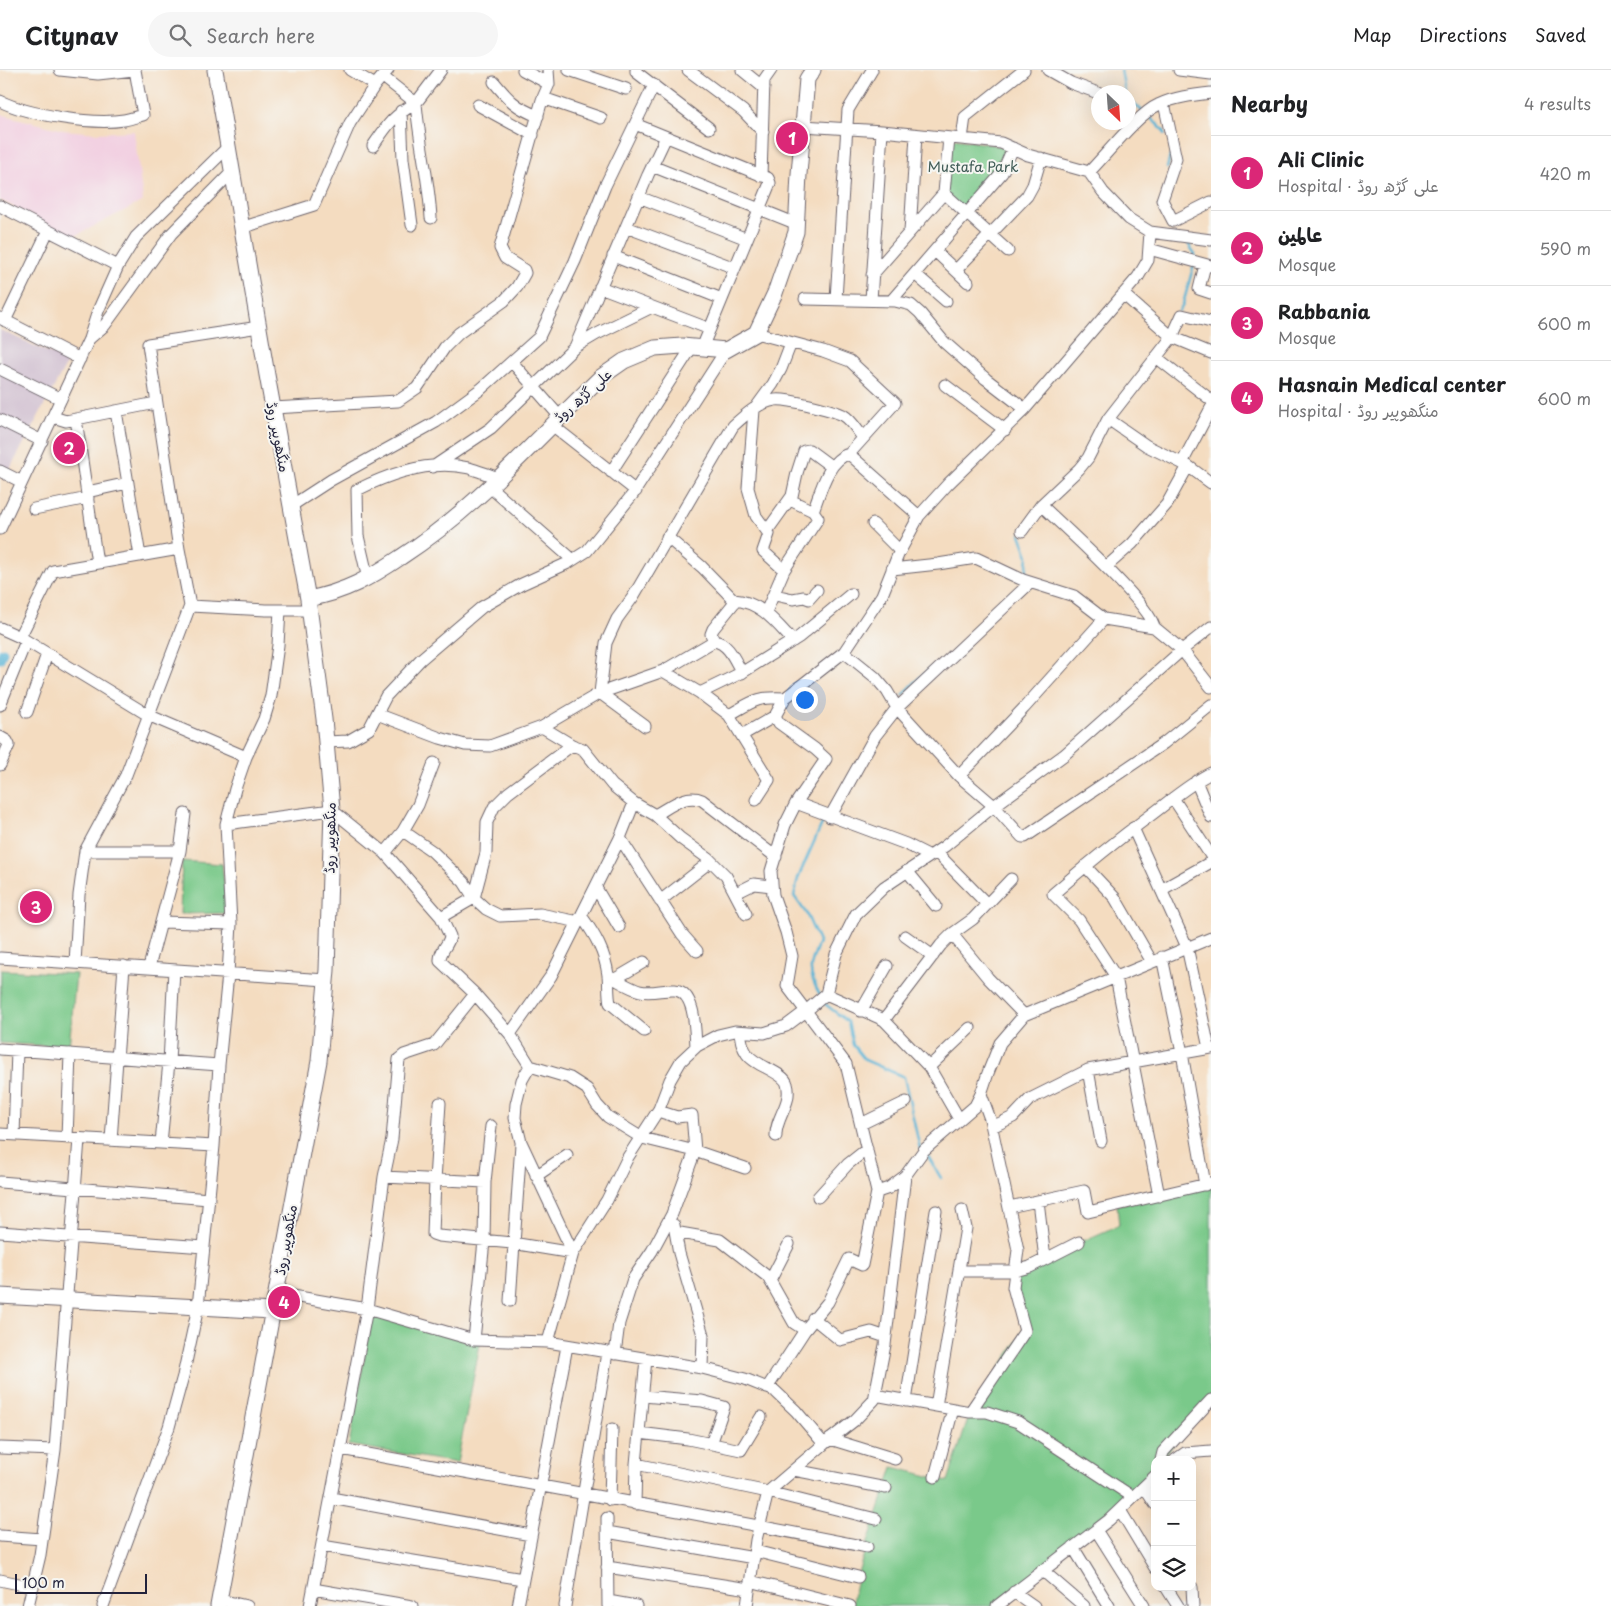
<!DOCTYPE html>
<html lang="en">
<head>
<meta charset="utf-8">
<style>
	body { margin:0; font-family:"Playpen Sans","Playpen Sans Arabic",sans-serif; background:#f6f6f6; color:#202124 }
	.controls { position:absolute; right:15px; bottom:15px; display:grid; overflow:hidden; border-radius:10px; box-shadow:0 5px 20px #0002 }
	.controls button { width:45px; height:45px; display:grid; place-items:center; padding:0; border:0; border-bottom:1px solid #e0e0e0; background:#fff; color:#202124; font:25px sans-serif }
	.compass { position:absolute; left:1091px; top:15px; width:45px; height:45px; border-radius:50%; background:#fff; box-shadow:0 5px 20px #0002; rotate:155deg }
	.scale { position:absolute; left:15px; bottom:12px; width:132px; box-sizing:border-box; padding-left:5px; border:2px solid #22223b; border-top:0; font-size:14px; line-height:18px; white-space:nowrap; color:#22223b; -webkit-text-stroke:4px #f6f6f2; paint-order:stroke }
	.you { position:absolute; left:804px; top:629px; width:18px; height:18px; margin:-12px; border:4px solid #fff; border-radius:50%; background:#1a73e8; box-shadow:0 0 0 8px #1a73e833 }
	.badge { display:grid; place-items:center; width:32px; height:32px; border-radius:50%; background:#db2777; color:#fff; font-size:16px; font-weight:700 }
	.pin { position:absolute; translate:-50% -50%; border:2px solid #fff; box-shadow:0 1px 5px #0006 }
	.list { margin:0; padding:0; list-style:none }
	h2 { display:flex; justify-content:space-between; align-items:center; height:65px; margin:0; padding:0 20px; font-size:21px }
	h2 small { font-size:16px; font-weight:400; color:#757577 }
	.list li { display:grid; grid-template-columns:32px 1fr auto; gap:15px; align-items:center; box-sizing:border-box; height:75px; padding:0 20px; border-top:1px solid #e0e0e0 }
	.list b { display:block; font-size:19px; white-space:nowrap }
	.list p { margin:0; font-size:16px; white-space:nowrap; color:#757577 }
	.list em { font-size:16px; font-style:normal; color:#757577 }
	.icon { flex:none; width:28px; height:28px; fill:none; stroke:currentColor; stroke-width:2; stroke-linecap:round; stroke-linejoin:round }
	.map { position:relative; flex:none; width:1211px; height:1536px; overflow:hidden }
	header { display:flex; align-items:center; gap:30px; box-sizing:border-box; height:70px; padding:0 25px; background:#fff; border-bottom:1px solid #e0e0e0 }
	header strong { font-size:24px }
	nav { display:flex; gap:28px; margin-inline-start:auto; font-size:18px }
	.search { width:350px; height:45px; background:#f6f6f6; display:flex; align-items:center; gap:12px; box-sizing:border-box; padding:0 18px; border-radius:28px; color:#757577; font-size:19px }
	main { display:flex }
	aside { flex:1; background:#fff }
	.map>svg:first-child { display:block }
</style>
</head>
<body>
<header>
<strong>Citynav</strong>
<div class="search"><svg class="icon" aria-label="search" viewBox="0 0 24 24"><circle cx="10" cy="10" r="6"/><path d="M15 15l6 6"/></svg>Search here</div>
<nav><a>Map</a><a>Directions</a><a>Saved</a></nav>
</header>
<main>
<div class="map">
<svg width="1211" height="1536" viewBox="0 0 1211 1536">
	<rect width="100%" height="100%" fill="#f6f6f2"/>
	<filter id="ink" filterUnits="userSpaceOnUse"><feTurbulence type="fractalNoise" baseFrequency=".02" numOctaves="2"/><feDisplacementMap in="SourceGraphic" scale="10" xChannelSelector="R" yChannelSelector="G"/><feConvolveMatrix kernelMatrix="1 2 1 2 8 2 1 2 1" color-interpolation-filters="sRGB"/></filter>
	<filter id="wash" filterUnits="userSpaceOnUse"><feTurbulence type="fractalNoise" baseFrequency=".0096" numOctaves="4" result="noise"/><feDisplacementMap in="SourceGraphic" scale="20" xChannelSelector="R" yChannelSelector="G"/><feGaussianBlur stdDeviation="1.12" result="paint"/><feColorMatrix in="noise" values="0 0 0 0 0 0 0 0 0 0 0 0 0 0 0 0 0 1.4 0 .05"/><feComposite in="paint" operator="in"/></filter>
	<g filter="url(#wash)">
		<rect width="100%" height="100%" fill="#f4dcc0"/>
		<path fill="#f2cfe1" d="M 0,44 L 63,60 L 97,63 L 134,61 L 143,131 L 73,167 L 0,130 Z"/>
		<path fill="#cfbdcf" d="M 0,260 L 68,291 L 9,401 L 0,397 Z"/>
		<path fill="#7ac98a" stroke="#4e7662" d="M 949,68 L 1013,78 L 968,144 L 944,123 Z
			M 182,791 L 222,794 L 227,843 L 180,844 Z
			M 1,900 L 76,904 L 69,977 L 0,973 Z
			M 1211,1113 L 1211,1329 L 1161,1390 L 1155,1390 L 1155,1406 L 996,1536 L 851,1536 L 859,1499 L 893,1397 L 948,1411 L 970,1343 L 1024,1261 L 1015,1201 L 1119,1155 L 1117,1135 Z
			M 372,1244 L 481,1269 L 457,1393 L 349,1375 Z"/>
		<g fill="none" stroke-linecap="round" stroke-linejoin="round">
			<path stroke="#58b4d6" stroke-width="2.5" d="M 1121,0 L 1125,22
				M 1128,27 L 1142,41
				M 1149,46 L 1164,61 L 1165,64
				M 1167,98 L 1170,86
				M 1187,172 L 1195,184 L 1195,189
				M 1179,241 L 1183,234 L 1194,194
				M 1020,464 L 1028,486 L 1026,507
				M 903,625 L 917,610 L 931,598
				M 820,925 C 807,902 809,896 819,872 L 806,843 L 794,826 L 798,808 L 825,747
				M 823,930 L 825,934 L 848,952 L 853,975 L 865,990 L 904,1007 L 920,1079
				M 926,1084 L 929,1088 L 941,1108"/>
			<path stroke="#58b4d6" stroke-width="9" d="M 0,589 L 3,582"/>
		</g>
	</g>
	<g filter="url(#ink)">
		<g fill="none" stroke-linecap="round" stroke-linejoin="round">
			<g stroke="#6c636a" stroke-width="13">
				<path id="minor" d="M 60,0 L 98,4 L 134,0
					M 350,0 L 375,15
					M 523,0 L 549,14
					M 569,0 L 626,19
					M 636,0 L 636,2 L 709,58
					M 688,0 L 743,41 L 763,62
					M 742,0 L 764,18
					M 1048,0 L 1071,13 L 1098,23
					M 1179,0 L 1211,4
					M 494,12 C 508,29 516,38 538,46
					M 543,28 L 601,48
					M 0,31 C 28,45 93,55 124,50 C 130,49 136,47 143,45 L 135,0
					M 1164,33 L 1176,89 L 1162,130 L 1173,151 L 1211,132
					M 478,35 L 533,65
					M 401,41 L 403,89 L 412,155
					M 635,54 L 768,108 L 770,113 L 702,278
					M 803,56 L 882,61 L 1001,73 L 1028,85 L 1089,102 L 1103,122 L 1129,149 L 1150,162 L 1211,170
					M 962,69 L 965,47 L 1024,0
					M 373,76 C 388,54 393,46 416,33 L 383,7
					M 652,96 L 797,154
					M 1089,102 C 1105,86 1139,43 1158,35 C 1175,27 1193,25 1211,23
					M 761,106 L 764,10 L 771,0
					M 944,123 L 1008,181
					M 639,127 L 747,169
					M 0,136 L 118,196
					M 431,148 C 429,109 419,72 416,33 L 441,0
					M 626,157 L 735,198
					M 241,158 L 314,135 L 350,53 L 375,15 L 388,0
					M 910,162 L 916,65
					M 1149,179 L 1211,196
					M 935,181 L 968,212
					M 613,186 L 722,229
					M 1205,195 L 1199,219 L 1211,223
					M 956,200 L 1027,126 L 1033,115 L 1041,88
					M 915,204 L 946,231
					M 872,205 L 944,123 L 949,68
					M 600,217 L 710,259
					M 1123,224 L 1172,267 L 1211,283
					M 805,229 L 895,231 L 911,235 L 920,243 L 944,272 L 986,309 L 1025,339
					M 836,229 L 848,40 L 872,0
					M 871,230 L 882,61
					M 891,231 L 1002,103 L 1013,78
					M 0,248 L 80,289
					M 5,251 L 48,161
					M 756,263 L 823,281 L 850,291 L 895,333 L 849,384 L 919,446
					M 90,268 L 105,255 L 171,164 L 233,101
					M 575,277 L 648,105 L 666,67
					M 1156,287 L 1211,330
					M 512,292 L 560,347
					M 0,299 L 61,329
					M 945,315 L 1005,360
					M 273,338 L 398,331 L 417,318 L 445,277 L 459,263 L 504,231 L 517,217 L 525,203 L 524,200 L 505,188 L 500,178 L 542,30 L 549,14 L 548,0
					M 116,341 L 140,486
					M 53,347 L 66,351 L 156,333
					M 76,349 L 97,493
					M 1108,349 L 1147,376 L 1188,396 L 1211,413
					M 0,350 L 42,371
					M 552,355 L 636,421
					M 1182,393 L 1211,338
					M 433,397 L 491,358 L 575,277 L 597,264 L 652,237
					M 0,401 L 22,412
					M 611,402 L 692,277
					M 490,417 L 573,490
					M 87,422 L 128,413
					M 790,430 L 813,441
					M 1041,435 C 1061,454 1152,536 1154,557
					M 291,436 L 331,410 L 436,352 L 481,319 L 539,267 L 575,191 L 605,116 L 654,15
					M 34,439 L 88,428
					M 873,454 L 900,481
					M 0,459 L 89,269 L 98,241 L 118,196 L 136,167 L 228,77
					M 767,461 L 792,426 L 797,403 L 804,381 L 809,380 L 832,397
					M 1022,461 L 1041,435 L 1079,399 L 1088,388 L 1108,349 L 1172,267 L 1182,245 L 1211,252
					M 667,467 L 702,497 L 734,530 L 734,533 L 713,559 L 711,564 L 714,571
					M 1106,497 L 1132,474 L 1167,434 L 1188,396
					M 892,499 L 938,494 L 976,488 L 1023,510 L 1074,526 L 1104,549 L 1154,557 L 1182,580 L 1211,617
					M 784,500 L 763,481 L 769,464 L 756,446 L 748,418 L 754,340 L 773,314 L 781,299 L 791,273
					M 368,509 L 358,466 L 357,420 C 391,403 431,389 469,398 C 479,401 489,405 499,408
					M 775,525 L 793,529 L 804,527 L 809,529 L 817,520
					M 734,530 C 761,532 776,553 793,571
					M 190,536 L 266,540 L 310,540
					M 766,542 L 784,500 L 817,450 L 818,448 L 813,441 C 820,423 828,389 849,384
					M 0,558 L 20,567 L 148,645 L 246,687
					M 20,567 L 53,501 L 179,479
					M 844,582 L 875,607 L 887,621 L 897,638 L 959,706 L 994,736 L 1022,767 L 1025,767 L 1164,673 L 1211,635
					M 663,601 L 700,623 L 729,645 L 769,710 L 756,730
					M 700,623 L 743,602 L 799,567 L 851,524
					M 0,635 L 26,571
					M 27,642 L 47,584
					M 377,644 L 440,668 L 465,675 L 490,676 L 542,657 L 600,623 L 663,601 L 714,571 C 729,573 735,591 742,603
					M 729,645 C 752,632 757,626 785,628
					M 645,656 L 600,623 L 606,573 L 617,549 L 633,527 L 733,356 C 744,346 759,332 775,330 C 785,328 833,340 843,345 C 852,350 857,360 863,368
					M 542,657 L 572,675 L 583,679 L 612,715 L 634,733 L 655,745 L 680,768 L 709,789 L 726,806 L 746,844
					M 742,665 L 775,646
					M 0,667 L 7,671 L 9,675 L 0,695
					M 326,672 L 348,671 L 369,659 L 386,626 L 421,589 L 482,537 L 522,514 L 568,493 L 587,481 L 633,424 L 726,280
					M 959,706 L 1024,638 L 1104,549
					M 1196,711 L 1211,747
					M 1173,728 L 1211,786
					M 796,733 L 906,774 L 930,786
					M 655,745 C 670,737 685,723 702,730 L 776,787
					M 830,747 L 875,666 L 897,638 L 1030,513
					M 226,754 L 332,740 L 385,783 L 441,847 L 450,866 C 449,875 439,881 440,891 L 475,924 L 510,964 L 530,996 L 570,1008 L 587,1019 L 597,1035 L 608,1047 L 642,1068 L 695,1081 L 745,1098
					M 1133,758 L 1187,877 L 1209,978
					M 403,761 L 432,781 L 464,812 L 474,828 L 486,839 L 500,846 L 540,844 L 579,852
					M 620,768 L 682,864 L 697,881
					M 85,781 L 180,781
					M 936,782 L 987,834
					M 385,783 L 403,761 L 418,735 L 434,693
					M 1085,796 L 1115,828 L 1152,892
					M 907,801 L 936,836
					M 596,818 L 619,857
					M 1161,820 L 1211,792
					M 736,823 L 754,814 L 772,816
					M 660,831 L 711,791
					M 441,847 L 474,828 L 486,783 L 487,752 L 494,737 L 508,723 L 572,675
					M 582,847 C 595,865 605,882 608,905 C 609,914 608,925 610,933 L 644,961
					M 161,852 L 231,854
					M 952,864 L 988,908 L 1024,945
					M 905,866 L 933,886
					M 1162,887 L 1182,983 L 1205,1115
					M 0,888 L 326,910
					M 75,893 L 79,825 L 85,781 L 126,705 L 190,536 L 179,479 L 148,274 L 259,257
					M 149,897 L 180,781 L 185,744
					M 608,906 C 618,910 631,919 640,921 C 652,924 663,919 675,920 C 696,922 695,962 696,977
					M 615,909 L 644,892
					M 826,924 L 884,950 L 929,997 L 959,1049
					M 861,941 L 887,896
					M 884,950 L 941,875 L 952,864 L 973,849 L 1011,809
					M 740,962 C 741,970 742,977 747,984 C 755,996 784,1002 787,1014 C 793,1033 775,1048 776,1066
					M 510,964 L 551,906 L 620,768 L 634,733
					M 0,979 L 219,995
					M 530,996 L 522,1010 L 516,1034 L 515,1048 L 521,1072 L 573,1183 L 548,1272
					M 929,997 L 970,958
					M 1088,1000 L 1101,1071
					M 440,1033 L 435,1110 L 433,1164 L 439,1166 L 512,1173 L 573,1183 L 607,1130 L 628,1087 L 659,1039 L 670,1010 L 681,991 L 697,976 L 718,965 L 735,961 L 764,963 L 786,956 L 806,941 L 826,924 L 836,884 L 856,844 L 884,817 L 945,776 L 994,736 L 1064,685 L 1182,580 L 1211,557
					M 861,1054 L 906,1032
					M 992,1057 L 1013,1047 L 1030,1029 L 1088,1000 L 1211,978
					M 0,1064 L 214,1076
					M 14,1065 L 17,981
					M 67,1068 L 70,984
					M 111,1070 L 124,896
					M 161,1073 L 169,992 L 174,900
					M 536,1106 L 567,1085
					M 384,1107 L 485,1112
					M 0,1112 L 209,1129
					M 877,1122 L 889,1118 L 905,1106 L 924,1080 L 975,1036 L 981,1024 L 988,1003 L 1000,973 L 1024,945 L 1211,868
					M 1159,1126 L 1116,907 L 1079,850 L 1053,824 C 1085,796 1117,770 1151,745 C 1171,730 1189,714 1211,703
					M 818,1127 L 848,1094 L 867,1079
					M 1038,1131 L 1045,1189
					M 1009,1137 L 1084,1121 L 1088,1142 L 1211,1113
					M 674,1155 L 679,1183 L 703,1265 L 702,1298
					M 0,1162 L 204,1177
					M 680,1163 L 720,1170 L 768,1207 L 794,1253 L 805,1260 L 828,1232 L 849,1189 L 862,1195 L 877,1122 L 846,994 L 787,916 L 792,886 L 786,862 L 773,825 L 771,801 L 785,755 L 796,733 L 826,689 L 815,679 L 779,653 L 775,646 L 785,628 L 844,582 L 882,525 L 898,485 L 919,446 L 948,414 L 1025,339 L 1138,207 L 1148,190 L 1150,162
					M 959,1201 L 1015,1201 L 1030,1197 L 1079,1172
					M 770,1211 L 789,1174
					M 276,1223 L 367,1239 L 474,1270 L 548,1272 L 702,1298 L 745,1309 L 775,1321 L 796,1341 L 824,1374
					M 510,1231 L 521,1074
					M 813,1248 L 840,1270 L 871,1262 L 886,1267
					M 474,1270 L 484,1171 L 485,1112 L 491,1056
					M 615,1284 L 619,1253 L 633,1209 L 652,1181 L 672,1144 L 695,1081 L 692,1045 L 677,1047 L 658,1041
					M 767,1318 L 805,1260
					M 875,1325 L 970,1342 L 987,1342 L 1018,1352 L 1133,1427
					M 643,1326 L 702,1331 L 724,1337 L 711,1374
					M 906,1331 L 936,1141
					M 936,1336 L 966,1158 L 962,1140
					M 970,1342 L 1025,1261 L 1013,1217 L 1018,1180 L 990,1049 L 981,1024
					M 639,1363 L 688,1369 L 741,1380 L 761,1347
					M 830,1369 L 895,1389
					M 0,1378 L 55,1380
					M 341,1379 C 516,1412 692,1442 867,1477
					M 1161,1390 L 1163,1382 L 1211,1330
					M 1175,1390 L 1185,1383 L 1211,1381
					M 636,1394 L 768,1422 L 876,1449
					M 794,1400 L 886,1418
					M 935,1407 L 953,1339
					M 1144,1417 L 1155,1434
					M 331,1428 L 531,1465
					M 610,1430 L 612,1359
					M 635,1434 L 636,1394 L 646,1289
					M 1120,1440 L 1155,1498
					M 607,1448 L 608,1536
					M 1096,1460 L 1144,1536
					M 607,1462 L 754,1488
					M 0,1466 L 42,1469
					M 322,1476 L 523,1509
					M 1073,1477 L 1109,1536
					M 755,1481 L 858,1507
					M 607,1497 L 749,1519
					M 1042,1500 L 1084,1536
					M 0,1510 L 33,1517
					M 750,1511 L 850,1536
					M 1166,1517 L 1178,1536
					M 1192,1517 L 1193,1536
					M 313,1519 L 412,1536
					M 1014,1522 L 1034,1536
					M 220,1530 L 247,1536
					M 608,1531 L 636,1536
					M 28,1536 L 40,1485 L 55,1380 L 79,1069
					M 103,1536 L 169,1357 L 183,1306 L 198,1237 L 214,1076 L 219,995 L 228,904 L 231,854 L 226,754 L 235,719 L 246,687 L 264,649 L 271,626 L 278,575 L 280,540
					M 310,1536 L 367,1239 L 384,1107 L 392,1069 L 399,989 L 404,985 L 434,975 L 475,924
					M 518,1536 L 567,1276
					M 565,1536 L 607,1283
					M 747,1536 L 756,1470 L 768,1422 L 824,1374 L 855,1350 L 874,1330 L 885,1275 L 905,1106
					M 997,1536 L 1109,1450 L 1155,1406"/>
			</g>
			<g stroke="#6c636a" stroke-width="17">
				<path id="major" d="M 215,0 L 267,305 L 308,529 L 324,649 L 332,740 L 327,900 L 319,991 L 218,1536
					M 308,529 C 345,522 370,508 401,487 C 477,438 536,369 601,307 L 624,291 L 655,278 L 682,276 L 726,280 L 756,263 L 775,223 L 796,162 L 799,104 L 807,9 L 813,0
					M 0,1226 L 273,1241"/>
			</g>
			<use href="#minor" stroke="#fff" stroke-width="11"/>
			<use href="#major" stroke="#fff" stroke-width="15"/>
		</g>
	</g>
	<g text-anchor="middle" stroke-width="4" stroke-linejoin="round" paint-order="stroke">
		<g font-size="14" fill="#415c57" stroke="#f6f6f2">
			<text x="973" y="102">Mustafa Park</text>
		</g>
		<g font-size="14" fill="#22223b" stroke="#f6f6f2">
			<text transform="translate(583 326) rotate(-42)" y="5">علی گڑھ روڈ</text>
			<text transform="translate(278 367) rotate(79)" y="5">منگھوپیر روڈ</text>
			<text transform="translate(330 768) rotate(-89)" y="5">منگھوپیر روڈ</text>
			<text transform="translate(286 1170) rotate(-80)" y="5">منگھوپیر روڈ</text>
		</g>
	</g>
</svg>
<div class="controls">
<button>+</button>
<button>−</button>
<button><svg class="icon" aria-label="layers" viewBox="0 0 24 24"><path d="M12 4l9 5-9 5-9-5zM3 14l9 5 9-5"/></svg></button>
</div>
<svg class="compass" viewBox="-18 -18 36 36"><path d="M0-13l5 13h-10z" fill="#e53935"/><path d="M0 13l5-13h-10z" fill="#757577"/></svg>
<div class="scale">100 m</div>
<div class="you"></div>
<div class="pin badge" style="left:792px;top:68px">1</div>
<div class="pin badge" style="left:69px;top:378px">2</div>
<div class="pin badge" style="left:36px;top:837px">3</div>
<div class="pin badge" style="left:284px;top:1232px">4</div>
</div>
<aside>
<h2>Nearby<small>4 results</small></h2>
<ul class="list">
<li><span class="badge">1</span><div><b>Ali Clinic</b><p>Hospital · علی گڑھ روڈ</p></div><em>420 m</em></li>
<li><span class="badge">2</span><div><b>عالمین</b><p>Mosque</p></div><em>590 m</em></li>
<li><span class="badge">3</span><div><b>Rabbania</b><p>Mosque</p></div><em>600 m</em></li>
<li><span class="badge">4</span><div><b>Hasnain Medical center</b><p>Hospital · منگھوپیر روڈ</p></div><em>600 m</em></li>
</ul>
</aside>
</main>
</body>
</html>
